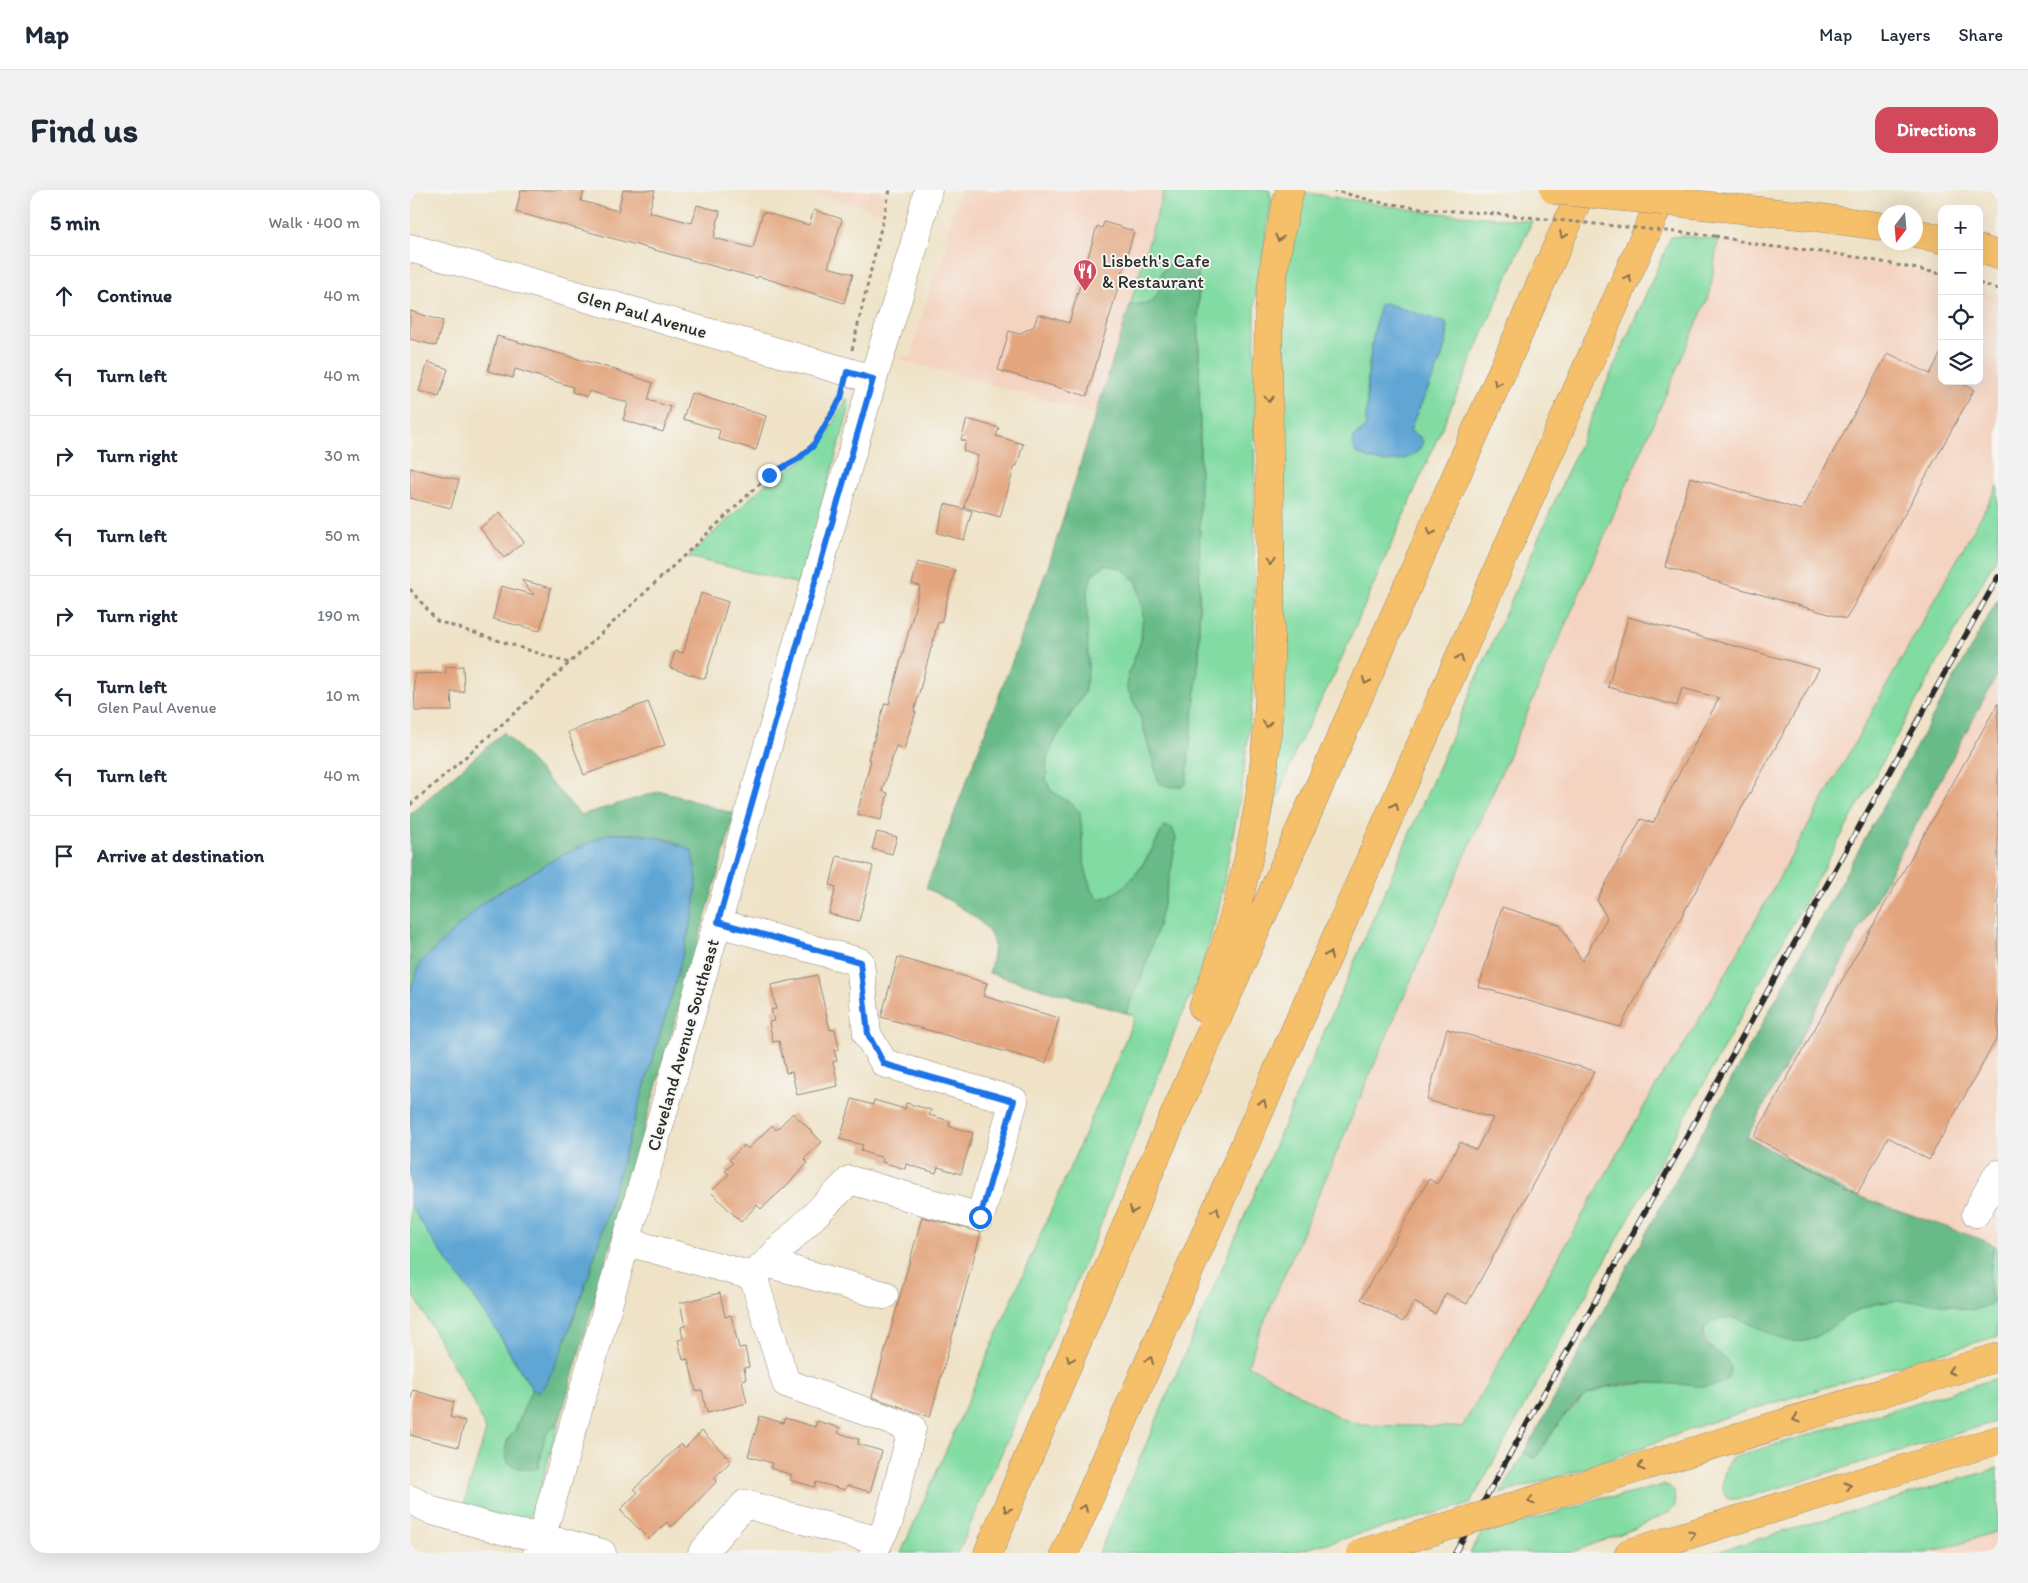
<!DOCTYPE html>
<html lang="en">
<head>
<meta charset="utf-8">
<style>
	body { margin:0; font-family:Itim,sans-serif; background:#f2f2f3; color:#1f2937 }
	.controls { position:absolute; right:15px; top:15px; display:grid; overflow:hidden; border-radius:10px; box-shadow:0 5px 20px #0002 }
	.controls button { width:45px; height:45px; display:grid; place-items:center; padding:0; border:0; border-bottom:1px solid #e0e1e3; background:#fff; color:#1f2937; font:25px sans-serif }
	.compass { position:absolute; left:1468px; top:15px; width:45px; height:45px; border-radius:50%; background:#fff; box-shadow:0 5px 20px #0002; rotate:196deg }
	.stop { position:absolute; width:15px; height:15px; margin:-11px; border:4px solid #1a73e8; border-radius:50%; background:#fff }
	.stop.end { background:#1a73e8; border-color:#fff; box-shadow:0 1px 5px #0008 }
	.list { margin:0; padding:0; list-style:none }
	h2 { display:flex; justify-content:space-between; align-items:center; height:65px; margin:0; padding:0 20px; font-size:21px }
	h2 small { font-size:16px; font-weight:400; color:#747a83 }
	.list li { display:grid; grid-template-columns:32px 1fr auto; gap:15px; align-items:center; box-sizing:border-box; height:80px; padding:0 20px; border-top:1px solid #e0e1e3 }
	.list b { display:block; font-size:19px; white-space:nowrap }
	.list p { margin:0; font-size:16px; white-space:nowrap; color:#747a83 }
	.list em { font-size:16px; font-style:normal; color:#747a83 }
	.icon { flex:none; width:28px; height:28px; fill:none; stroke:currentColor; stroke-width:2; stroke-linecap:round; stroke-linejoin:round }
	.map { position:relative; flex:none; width:1588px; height:1363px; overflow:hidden; border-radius:15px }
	header { display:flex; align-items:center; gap:30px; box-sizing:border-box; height:70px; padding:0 25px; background:#fff; border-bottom:1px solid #e0e1e3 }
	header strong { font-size:24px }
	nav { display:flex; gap:28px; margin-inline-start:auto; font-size:18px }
	.intro { display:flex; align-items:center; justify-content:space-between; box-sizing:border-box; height:120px; padding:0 30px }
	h1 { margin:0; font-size:35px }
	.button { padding:12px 22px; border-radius:15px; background:#d1495b; color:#fff; font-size:18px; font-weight:700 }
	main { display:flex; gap:30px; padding:0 30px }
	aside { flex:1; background:#fff; border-radius:15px; box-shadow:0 5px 20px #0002 }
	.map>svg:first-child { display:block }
</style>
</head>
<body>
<header>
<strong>Map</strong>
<nav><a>Map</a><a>Layers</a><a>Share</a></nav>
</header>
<div class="intro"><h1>Find us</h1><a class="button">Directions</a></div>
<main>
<aside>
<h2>5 min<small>Walk · 400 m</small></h2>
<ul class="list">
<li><svg class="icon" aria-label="ahead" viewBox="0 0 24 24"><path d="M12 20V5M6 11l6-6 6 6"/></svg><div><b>Continue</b></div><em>40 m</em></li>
<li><svg class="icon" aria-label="left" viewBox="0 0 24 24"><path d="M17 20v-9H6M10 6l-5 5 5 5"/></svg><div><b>Turn left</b></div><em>40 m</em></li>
<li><svg class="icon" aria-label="right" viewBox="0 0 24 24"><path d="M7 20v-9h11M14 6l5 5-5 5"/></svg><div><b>Turn right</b></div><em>30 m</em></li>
<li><svg class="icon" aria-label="left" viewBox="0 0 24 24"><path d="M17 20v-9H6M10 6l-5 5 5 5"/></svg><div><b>Turn left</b></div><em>50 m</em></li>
<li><svg class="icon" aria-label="right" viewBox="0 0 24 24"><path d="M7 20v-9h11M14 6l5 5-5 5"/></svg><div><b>Turn right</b></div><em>190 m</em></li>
<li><svg class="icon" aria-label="left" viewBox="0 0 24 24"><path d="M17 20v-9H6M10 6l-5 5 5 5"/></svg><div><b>Turn left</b><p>Glen Paul Avenue</p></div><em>10 m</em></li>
<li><svg class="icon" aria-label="left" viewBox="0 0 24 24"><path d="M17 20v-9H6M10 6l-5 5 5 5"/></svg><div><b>Turn left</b></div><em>40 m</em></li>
<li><svg class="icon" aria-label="arrive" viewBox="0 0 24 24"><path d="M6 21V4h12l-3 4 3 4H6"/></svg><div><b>Arrive at destination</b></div></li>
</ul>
</aside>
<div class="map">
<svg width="1588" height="1363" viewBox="0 0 1588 1363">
	<rect width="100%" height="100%" fill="#f6f6f2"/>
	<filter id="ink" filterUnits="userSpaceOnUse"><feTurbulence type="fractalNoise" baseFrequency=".02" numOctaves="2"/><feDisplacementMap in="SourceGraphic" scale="10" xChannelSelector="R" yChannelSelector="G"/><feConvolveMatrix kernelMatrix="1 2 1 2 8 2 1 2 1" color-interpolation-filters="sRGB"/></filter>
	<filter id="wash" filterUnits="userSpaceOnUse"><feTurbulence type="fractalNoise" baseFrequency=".0096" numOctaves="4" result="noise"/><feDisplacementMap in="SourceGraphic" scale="20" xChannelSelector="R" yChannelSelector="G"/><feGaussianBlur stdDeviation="1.12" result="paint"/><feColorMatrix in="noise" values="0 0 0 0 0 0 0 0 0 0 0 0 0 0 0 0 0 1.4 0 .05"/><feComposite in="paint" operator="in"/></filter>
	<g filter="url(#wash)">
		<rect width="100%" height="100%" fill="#efe2c6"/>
		<path fill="#f4d3c0" d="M 394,0 L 475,0 L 470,22 Z
			M 549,0 L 754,0 L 686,224 L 489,169 L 490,166 L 494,166 L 501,168 L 504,161 L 504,156 L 525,82 L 531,77 L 538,51 L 536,43 Z
			M 1308,50 L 1361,60 L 1406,64 L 1483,76 L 1532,86 L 1532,191 L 1569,191 L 1569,95 L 1573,96 L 1579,104 L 1588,103 L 1588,296 L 1309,796 L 1266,868 L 1255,880 L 1052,1237 L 952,1235 L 932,1229 L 838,1175 L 848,1146 L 971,859 L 1300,103 Z
			M 1588,483 L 1588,1058 L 1573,1050 L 1439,1003 L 1337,947 Z
			M 1588,1341 L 1588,1363 L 1517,1363 Z"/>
		<path fill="#81dba2" stroke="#568366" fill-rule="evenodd" d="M 754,0 L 859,0 L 862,10 L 845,109 L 844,437 L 842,511 L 832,597 L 809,718 L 788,789 L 768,834 L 687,1044 L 548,1363 L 491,1363 L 707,870 L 725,826 L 716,823 C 740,766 758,709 766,648 L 754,636 C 745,656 721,698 701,706 C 698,707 693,708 689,709 L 681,700 L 674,673 L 670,622 L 661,613 L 641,601 L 636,590 L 637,569 L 646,548 L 674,503 L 678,480 L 677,405 L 682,384 L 695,375 L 711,378 L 727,392 L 733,423 L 731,451 L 719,482 L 717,498 L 729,523 L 749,592 L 770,597 L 776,593 L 789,469 L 790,255 L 788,80 L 752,81 L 748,103 L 741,113 L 720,115 Z
			M 892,2 L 1017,22 L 1122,31 L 926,481 L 886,560 L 860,628 L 871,393 L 872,108 ZM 970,115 L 1036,133 C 1045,156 1007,215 1000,241 L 1010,247 L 999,267 C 979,272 965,272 946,263 L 948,243 L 953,240 L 956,234 L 958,178 Z
			M 1275,46 L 1308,50 L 1300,103 L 971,859 L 848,1146 L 838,1175 L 932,1229 L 952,1235 L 1052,1237 L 1255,880 L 1266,868 L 1309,796 L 1588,296 L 1588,364 L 1060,1314 L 881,1363 L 689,1363 L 1066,490 L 1261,47 Z
			M 437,208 L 439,220 L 389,394 L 278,367 L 353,296 L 400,265 L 417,243 Z
			M 0,1014 C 26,1057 57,1095 84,1137 C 97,1157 108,1179 122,1199 L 105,1240 L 98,1249 L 95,1261 L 131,1268 C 132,1254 134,1239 149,1233 L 124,1319 L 122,1324 L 112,1332 L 53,1316 L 76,1241 L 64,1213 L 0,1098 Z
			M 1584,1055 L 1588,1058 L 1588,1146 L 1300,1232 L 1180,1277 L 1090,1304 L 1114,1263 L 1125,1269 L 1150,1231 L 1175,1206 L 1196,1197 L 1238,1193 L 1268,1194 L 1318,1171 C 1305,1162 1294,1155 1294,1138 C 1328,1107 1358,1157 1395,1151 C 1409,1149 1420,1136 1431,1129 C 1445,1121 1463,1112 1480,1110 C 1505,1108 1532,1114 1556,1120 L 1580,1102 L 1580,1082 Z
			M 1588,1188 L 1588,1231 L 1338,1307 C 1333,1307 1326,1310 1321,1309 C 1306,1306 1315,1275 1321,1268 Z
			M 1588,1278 L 1588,1341 L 1517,1363 L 1302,1363 Z
			M 1254,1295 L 1259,1296 L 1264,1301 L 1265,1316 L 1260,1322 L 1226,1338 L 1160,1363 L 1060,1363 L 1071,1344 L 1169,1316 L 1191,1307 L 1207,1307 Z"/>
		<path fill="#68bb88" stroke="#4a735a" d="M 762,72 L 785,74 L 788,80 L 790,255 L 789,469 L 776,594 C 767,599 758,597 749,593 L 729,523 L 717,498 L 719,482 L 731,451 L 733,423 L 727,392 L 711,378 L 695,375 L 682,384 L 677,405 L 678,480 L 674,503 L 646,548 L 637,569 L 636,590 L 641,601 L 661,613 L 670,622 L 674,673 L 681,700 L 689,709 C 721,702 741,664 754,636 L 762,638 L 766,648 L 762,676 L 748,736 L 733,783 L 716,823 L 579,783 C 581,774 585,760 583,751 C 577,728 536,709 516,698 L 639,374 L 720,115 L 741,113 L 748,103 L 752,81 Z
			M 1588,409 L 1588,483 L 1337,947 L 1439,1003 L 1573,1050 L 1584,1055 C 1581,1074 1577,1094 1584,1112 C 1558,1127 1552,1116 1526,1113 C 1500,1111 1476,1109 1451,1118 C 1427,1128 1408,1156 1380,1151 C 1349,1145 1323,1111 1294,1138 C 1294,1142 1293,1147 1294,1150 C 1299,1162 1322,1167 1320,1180 C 1319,1187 1315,1192 1309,1194 C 1296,1199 1281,1195 1267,1194 C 1246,1193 1216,1191 1195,1197 C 1160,1207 1144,1241 1125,1269 L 1114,1263 Z
			M 94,542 L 171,625 L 251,601 L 325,624 L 149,1233 C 131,1240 133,1261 128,1278 C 117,1282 108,1278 98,1273 L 95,1261 L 98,1249 L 105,1240 L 122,1199 L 129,1202 L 137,1192 L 152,1160 L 180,1081 L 264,797 L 284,721 L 287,689 L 264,651 L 231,644 L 198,644 L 153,664 L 76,710 L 10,773 L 0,803 L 0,624 Z"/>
		<path fill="#5fa6d5" stroke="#456880" d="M 975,113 L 1036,133 C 1045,156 1007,215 1000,241 L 1010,247 L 1013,251 C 1010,268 987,272 973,272 C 963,271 954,267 946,263 L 943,254 L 944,247 L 953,240 L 956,234 C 957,194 959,154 970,115 Z
			M 198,644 C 231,644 253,645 282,661 L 287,689 L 284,721 L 264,797 L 180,1081 L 152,1160 L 137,1192 L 129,1202 L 122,1199 L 85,1138 L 54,1093 L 19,1046 L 0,1014 L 0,803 L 10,773 L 76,710 L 153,664 Z"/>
		<g id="blocks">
			<path fill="#e3a57e" d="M 111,0 L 174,0 L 171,11 L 208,21 L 213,0 L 245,0 L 239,22 L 282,33 L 287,15 L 310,21 L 304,48 L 343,58 L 353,22 L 399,35 L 404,20 L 432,29 L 418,77 L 443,84 L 434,113 L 348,86 L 347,88 L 106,22 Z
				M 694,32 L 724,41 L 677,206 L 588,180 L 599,141 L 609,144 L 624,136 L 628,124 L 659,133 L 687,36 L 692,38 Z
				M 0,121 L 33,131 L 26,156 L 0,149 Z
				M 87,146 L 200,178 L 243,193 L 238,210 L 261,217 L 253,242 L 213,230 L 218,213 L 179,201 L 177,207 L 162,202 L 163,197 L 105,179 L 103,188 L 78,181 Z
				M 1532,161 L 1532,191 L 1548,191 L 1564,200 L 1436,429 L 1255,377 L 1280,287 L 1391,320 L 1478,163 L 1520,184 Z
				M 18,172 L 38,179 L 29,207 L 9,201 Z
				M 281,203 L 356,226 L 346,260 L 308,249 L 310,240 L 273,229 Z
				M 557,229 L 589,238 L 586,246 L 613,254 L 607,276 L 605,275 L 590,327 L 554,317 L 568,266 L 553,261 L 556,251 L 551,250 Z
				M 0,278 L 49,290 L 41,318 L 0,308 Z
				M 535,314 L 562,321 L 554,350 L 527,343 Z
				M 90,322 L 114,352 L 94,368 L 70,338 Z
				M 508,371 L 545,380 L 531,433 L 528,432 L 504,522 L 506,522 L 494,559 L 486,556 L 472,601 L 478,603 L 471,630 L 447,624 L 461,570 L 458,569 L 475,513 L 479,514 L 503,425 L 510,396 L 502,394 Z
				M 111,390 L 141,398 L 130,441 L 83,429 L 91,396 L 124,405 Z
				M 291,403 L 318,412 L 295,489 L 260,478 L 265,461 L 273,463 Z
				M 1218,427 L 1409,479 L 1210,837 L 1069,797 L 1092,717 L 1150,735 L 1172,771 L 1197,728 L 1187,710 L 1231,629 L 1243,633 L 1309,508 L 1272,498 L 1267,516 L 1198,497 Z
				M 53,476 L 54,502 L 41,502 L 42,521 L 5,521 L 4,484 L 36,483 L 36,477 Z
				M 238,512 L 255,555 L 174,585 L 158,542 Z
				M 1588,513 L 1588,846 L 1519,970 L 1478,947 L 1447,1004 L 1344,947 Z
				M 467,642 L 487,647 L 482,664 L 462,659 Z
				M 427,666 L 463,676 L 449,731 L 419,724 L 426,697 L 420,695 Z
				M 488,767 L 577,793 L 573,806 L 649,828 L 636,873 L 471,827 Z
				M 407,785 L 420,840 L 425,839 L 429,859 L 424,860 L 427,871 L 423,871 L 428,896 L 387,905 L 382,882 L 376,883 L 369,851 L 363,852 L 359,832 L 364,831 L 361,820 L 366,819 L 361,795 Z
				M 1037,839 L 1185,881 L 1057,1114 L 1036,1103 L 1025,1124 L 1004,1112 L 993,1132 L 951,1109 L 1019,989 L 1027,994 L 1050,952 L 1066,960 L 1083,928 L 1017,910 Z
				M 442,909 L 463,915 L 464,910 L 495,919 L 496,913 L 521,920 L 519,925 L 540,931 L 539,936 L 563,943 L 551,984 L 528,977 L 526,983 L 496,974 L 495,979 L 472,972 L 473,968 L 451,961 L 453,955 L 430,949 Z
				M 383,923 L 412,952 L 394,969 L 398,973 L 376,996 L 351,1019 L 347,1015 L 331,1032 L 301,1002 L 319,984 L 315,981 L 323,973 L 319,970 L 334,955 L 338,959 L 362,935 L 366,940 Z
				M 512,1027 L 571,1042 L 520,1227 L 462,1207 Z
				M 310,1103 L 315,1127 L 321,1125 L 329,1158 L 335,1157 L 339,1177 L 334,1178 L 336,1189 L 332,1190 L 337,1213 L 297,1223 L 292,1200 L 286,1201 L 278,1169 L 273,1170 L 268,1150 L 273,1149 L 271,1137 L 275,1136 L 270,1113 Z
				M 3,1200 L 44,1212 L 40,1227 L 55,1231 L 48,1257 L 0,1245 L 0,1213 Z
				M 350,1226 L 373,1233 L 375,1228 L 405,1237 L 407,1231 L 430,1238 L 428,1243 L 449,1249 L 448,1254 L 472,1261 L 460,1302 L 437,1295 L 435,1300 L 406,1292 L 405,1297 L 380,1290 L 382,1285 L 360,1278 L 362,1273 L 338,1266 Z
				M 292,1241 L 321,1271 L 304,1288 L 307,1291 L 285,1314 L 261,1337 L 257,1332 L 239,1349 L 210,1320 L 228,1302 L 224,1299 L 271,1254 L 275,1258 Z"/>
		</g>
	</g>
	<g filter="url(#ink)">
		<use href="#blocks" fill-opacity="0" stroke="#8d8678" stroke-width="1"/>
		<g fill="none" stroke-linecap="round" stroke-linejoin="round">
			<g stroke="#8d8678" stroke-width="29">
				<path id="minor" d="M 0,58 L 463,189
					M 308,733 L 450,772 L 457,844 L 474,873 L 604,911 L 570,1027 L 440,990 L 343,1086
					M 1566,1023 L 1588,984
					M 217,1052 L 343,1086 L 376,1193 L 502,1238 L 479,1331 L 463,1363
					M 356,1073 L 474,1105
					M 0,1309 L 23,1321 L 99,1342 L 132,1347 L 192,1363
					M 127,1363 L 463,189 L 504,56 L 518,0
					M 292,1363 L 335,1314 L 469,1351"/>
			</g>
			<g stroke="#8d8678" stroke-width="29">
				<path id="major" d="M 1340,20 L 1398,26 L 1476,37
					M 1506,43 L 1532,49
					M 1569,59 L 1588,65"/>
			</g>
			<g stroke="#8d8678" stroke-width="29">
				<path id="highway" d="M 793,818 C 831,723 855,613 859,510 C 862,427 860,344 859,260 C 859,215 857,169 859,123 C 862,81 870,40 880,0
					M 1167,1297 L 1588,1167
					M 578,1363 L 734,994 L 1172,0
					M 655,1363 L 1255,0
					M 1219,1363 L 1588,1250"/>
			</g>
			<path stroke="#8d8678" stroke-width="3" stroke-dasharray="4 4" stroke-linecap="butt" d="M 922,0 L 968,12 L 1017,19 L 1087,24
				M 1305,46 L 1356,56 L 1398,60 L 1452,68 L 1532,84
				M 1569,93 L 1588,99
				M 442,160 L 480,0
				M 0,399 L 27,431 L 159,473
				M 0,615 C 124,509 241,397 359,285 L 388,269 L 403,256 L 431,207"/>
			<use href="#minor" stroke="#fff" stroke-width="28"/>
			<use href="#major" stroke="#f6c06b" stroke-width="28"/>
			<use href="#highway" stroke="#f6c06b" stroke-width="28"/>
			<g stroke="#2b2b2b" stroke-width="5.5">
				<path id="rail" d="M 1045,1363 L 1588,387"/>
			</g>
			<use href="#rail" stroke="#f6f6f2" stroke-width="4" stroke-dasharray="11" stroke-linecap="butt"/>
			<g stroke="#8d8678" stroke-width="29" stroke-linecap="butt">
				<path id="major-bridge" d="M 1144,0 L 1340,20"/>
			</g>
			<g stroke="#8d8678" stroke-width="29" stroke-linecap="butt">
				<path id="highway-bridge" d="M 951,1363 L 1167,1297"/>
			</g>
			<path stroke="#8d8678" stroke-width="3" stroke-dasharray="4 4" stroke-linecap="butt" d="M 1087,24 L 1305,46"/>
			<use href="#major-bridge" stroke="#f6c06b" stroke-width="28"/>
			<use href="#highway-bridge" stroke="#f6c06b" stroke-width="28"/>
		</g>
		<defs><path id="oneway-chevron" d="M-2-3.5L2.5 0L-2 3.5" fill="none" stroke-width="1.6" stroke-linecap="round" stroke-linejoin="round" transform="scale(1.25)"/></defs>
		<g stroke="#866e48">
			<use href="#oneway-chevron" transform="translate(1153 45) rotate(114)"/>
			<use href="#oneway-chevron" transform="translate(869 48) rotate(103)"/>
			<use href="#oneway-chevron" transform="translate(1218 88) rotate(-66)"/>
			<use href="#oneway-chevron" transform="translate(1087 193) rotate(114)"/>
			<use href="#oneway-chevron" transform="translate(859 209) rotate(90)"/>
			<use href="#oneway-chevron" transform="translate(1021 342) rotate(114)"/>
			<use href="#oneway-chevron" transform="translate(860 372) rotate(90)"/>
			<use href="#oneway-chevron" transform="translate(1050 468) rotate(-66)"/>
			<use href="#oneway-chevron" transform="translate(956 491) rotate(114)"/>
			<use href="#oneway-chevron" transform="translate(857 534) rotate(95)"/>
			<use href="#oneway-chevron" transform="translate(985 616) rotate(-66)"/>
			<use href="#oneway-chevron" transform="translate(919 765) rotate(-66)"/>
			<use href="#oneway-chevron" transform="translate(853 913) rotate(-66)"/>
			<use href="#oneway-chevron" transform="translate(723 1020) rotate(113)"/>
			<use href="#oneway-chevron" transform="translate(806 1021) rotate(-66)"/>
			<use href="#oneway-chevron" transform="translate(660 1169) rotate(113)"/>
			<use href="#oneway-chevron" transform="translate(740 1170) rotate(-66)"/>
			<use href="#oneway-chevron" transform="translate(1541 1181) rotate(163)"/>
			<use href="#oneway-chevron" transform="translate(1386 1229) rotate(163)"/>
			<use href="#oneway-chevron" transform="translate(1231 1277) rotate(163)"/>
			<use href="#oneway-chevron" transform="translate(1438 1296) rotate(-17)"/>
			<use href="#oneway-chevron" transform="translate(1121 1311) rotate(163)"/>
			<use href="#oneway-chevron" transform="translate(674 1318) rotate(-66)"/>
			<use href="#oneway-chevron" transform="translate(597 1319) rotate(113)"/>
			<use href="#oneway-chevron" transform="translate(1282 1344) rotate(-17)"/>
		</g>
	</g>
	<g fill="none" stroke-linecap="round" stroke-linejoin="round" filter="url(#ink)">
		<path stroke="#1a73e8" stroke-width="6" d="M 359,285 L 388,269 L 403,256 L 431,208 L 437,182 L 463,189 L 308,732 L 450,772 L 458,844 L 474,874 L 604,911 L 570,1027"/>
	</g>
	<defs>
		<g id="restaurant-pin" transform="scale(1.25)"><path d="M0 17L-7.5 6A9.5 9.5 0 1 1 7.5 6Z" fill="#d1495b" stroke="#f6f6f2"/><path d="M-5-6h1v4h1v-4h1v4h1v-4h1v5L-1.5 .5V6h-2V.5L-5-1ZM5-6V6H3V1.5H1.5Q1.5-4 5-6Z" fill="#fff"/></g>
	</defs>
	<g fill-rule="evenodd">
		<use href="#restaurant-pin" x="675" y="81"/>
	</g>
	<g text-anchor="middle" stroke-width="4" stroke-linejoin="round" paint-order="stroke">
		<g font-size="18" fill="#2b2b2b" stroke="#f6f6f2" text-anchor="start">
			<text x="692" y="77">Lisbeth's Cafe<tspan x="692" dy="21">&amp; Restaurant</tspan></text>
		</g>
		<g font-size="18" fill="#2b2b2b" stroke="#f6f6f2">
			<text transform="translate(232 124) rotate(16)" y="6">Glen Paul Avenue</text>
			<text transform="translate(273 855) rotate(-74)" y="6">Cleveland Avenue Southeast</text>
		</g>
	</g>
</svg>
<div class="controls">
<button>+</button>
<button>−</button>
<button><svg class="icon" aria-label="locate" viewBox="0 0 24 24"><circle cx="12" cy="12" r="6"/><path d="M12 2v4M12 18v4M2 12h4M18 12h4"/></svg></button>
<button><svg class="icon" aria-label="layers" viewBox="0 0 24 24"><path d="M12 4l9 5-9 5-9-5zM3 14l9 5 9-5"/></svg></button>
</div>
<svg class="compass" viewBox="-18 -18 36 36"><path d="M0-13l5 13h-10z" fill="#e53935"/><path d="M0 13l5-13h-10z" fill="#747a83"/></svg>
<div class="stop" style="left:570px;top:1027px"></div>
<div class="stop end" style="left:359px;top:285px"></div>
</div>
</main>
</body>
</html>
